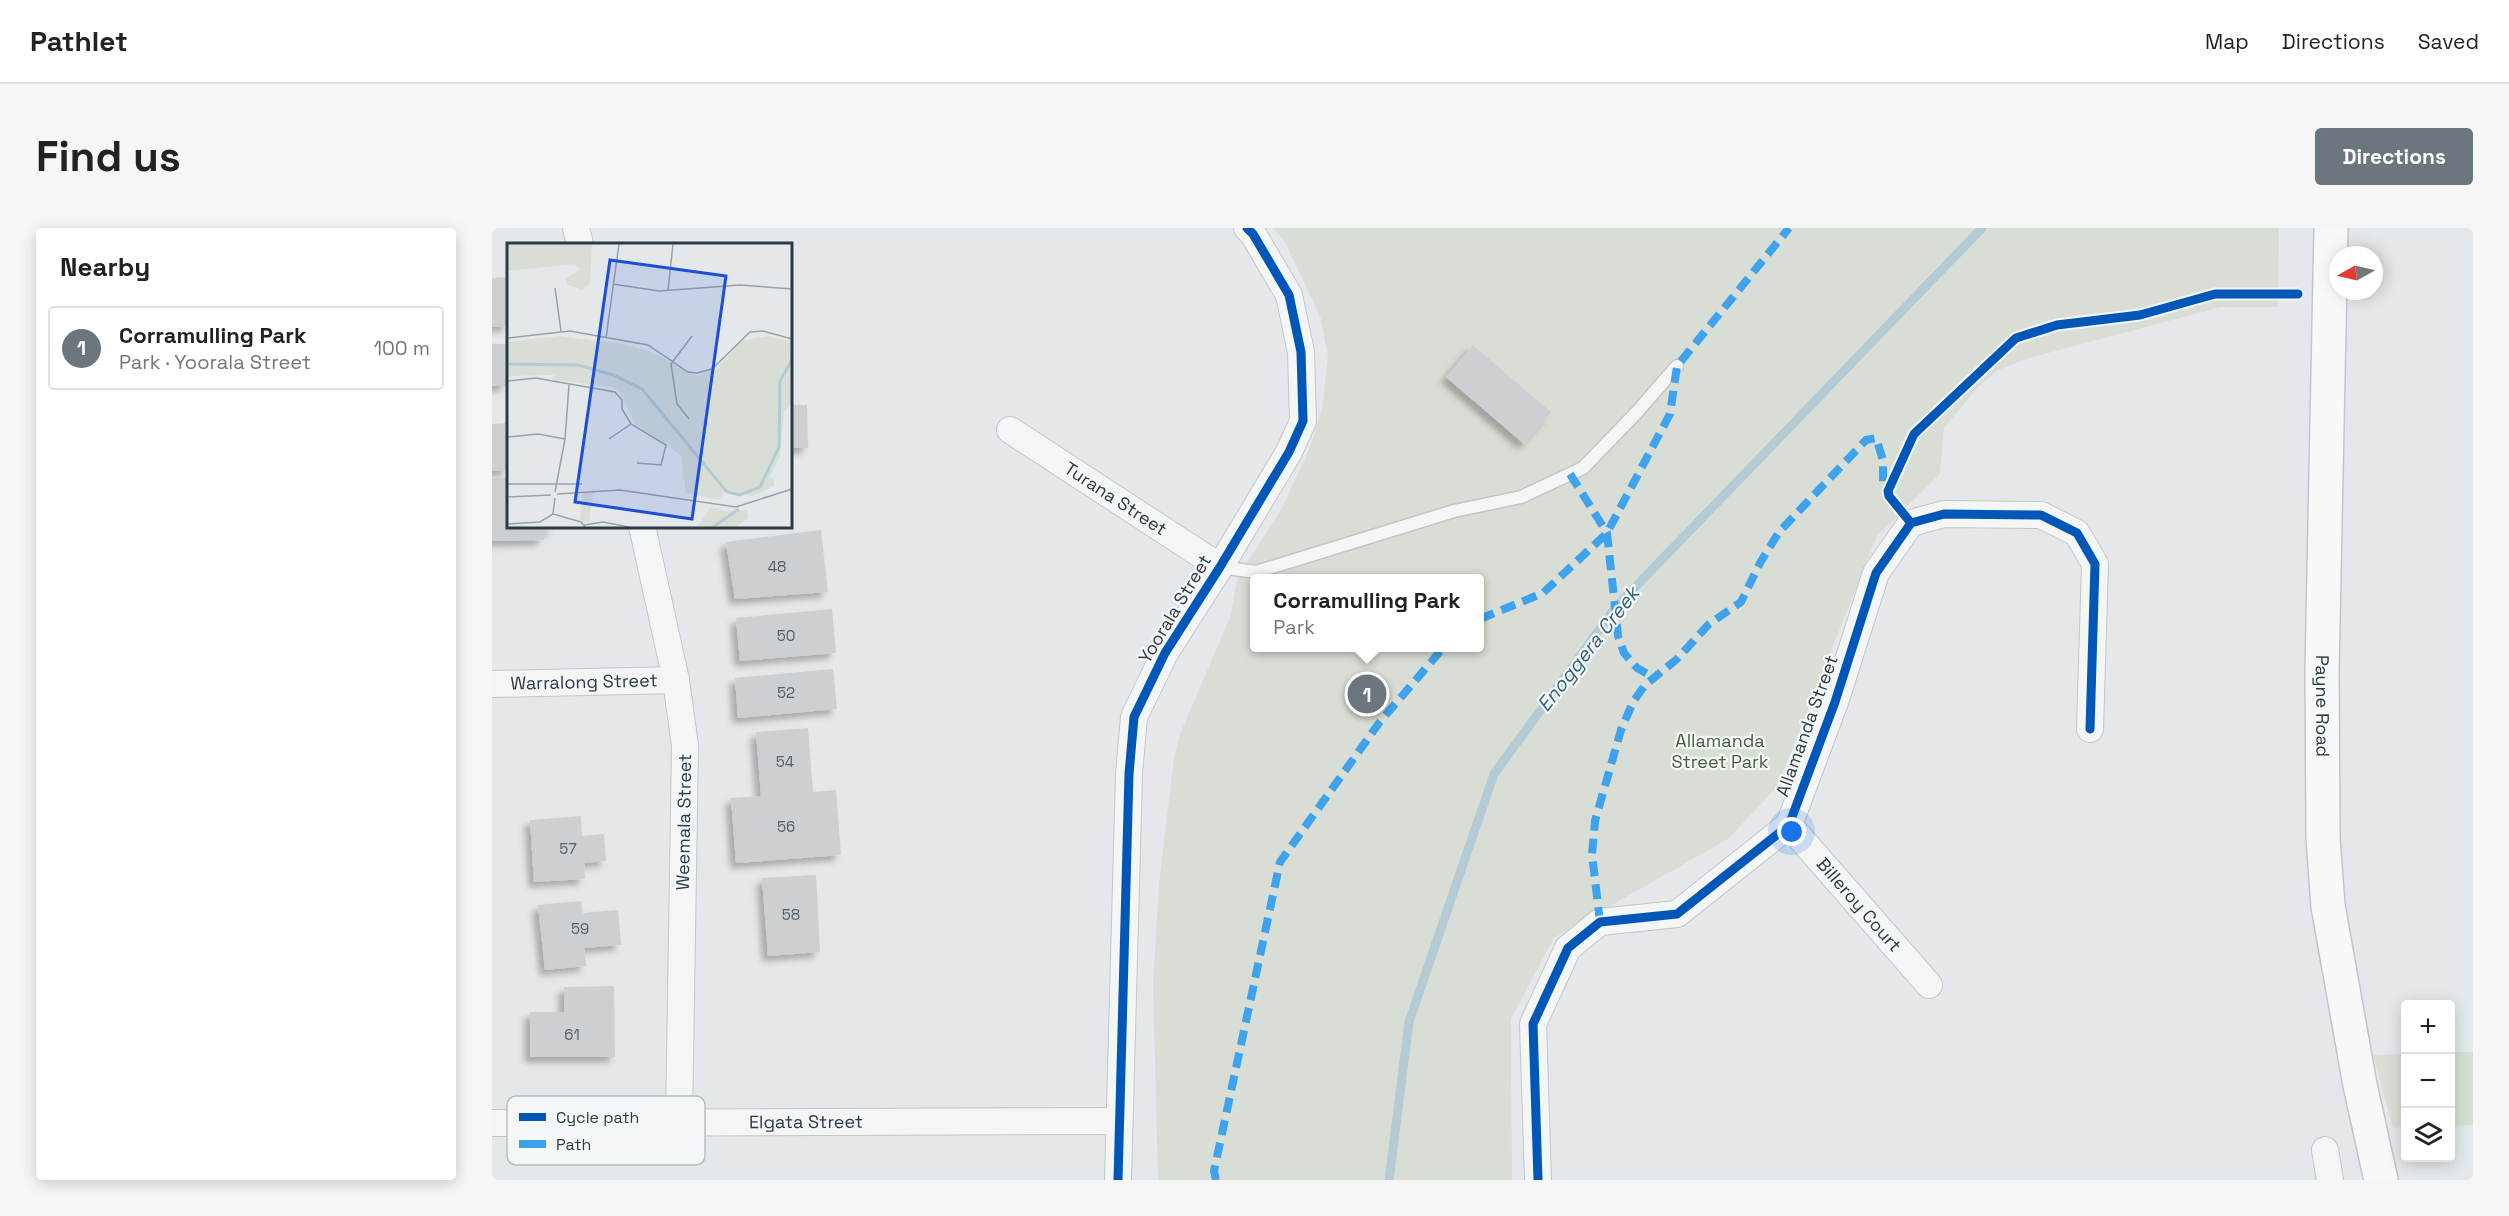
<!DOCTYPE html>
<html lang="en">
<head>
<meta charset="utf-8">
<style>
	body { margin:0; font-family:"Space Grotesk",sans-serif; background:#f6f6f6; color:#222 }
	.controls { position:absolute; right:18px; bottom:18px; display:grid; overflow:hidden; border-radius:6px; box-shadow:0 3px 15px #0003 }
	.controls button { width:54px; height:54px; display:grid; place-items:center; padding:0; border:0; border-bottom:2px solid #e0e0e0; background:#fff; color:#222; font:30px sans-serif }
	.compass { position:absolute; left:1837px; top:18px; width:54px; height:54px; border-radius:50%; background:#fff; box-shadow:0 3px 15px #0003; rotate:262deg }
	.you { position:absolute; left:1300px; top:604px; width:21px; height:21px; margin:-15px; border:4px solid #fff; border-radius:50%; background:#1a73e8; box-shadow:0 0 0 9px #1a73e833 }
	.badge { display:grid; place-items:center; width:39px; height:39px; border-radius:50%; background:#6c777d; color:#fff; font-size:20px; font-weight:700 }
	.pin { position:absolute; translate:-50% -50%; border:3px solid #fff; box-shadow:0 2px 6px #0006 }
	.popup { position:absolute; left:758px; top:346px; width:234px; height:78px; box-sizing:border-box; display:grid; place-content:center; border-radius:6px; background:#fff; filter:drop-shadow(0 2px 4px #0005); font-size:20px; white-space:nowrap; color:#767676 }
	.popup b { font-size:22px; color:#222 }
	.popup::after { content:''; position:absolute; left:50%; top:100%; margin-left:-12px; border:12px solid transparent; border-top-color:#fff }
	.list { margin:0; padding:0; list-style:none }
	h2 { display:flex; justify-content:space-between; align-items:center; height:78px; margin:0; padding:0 24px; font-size:26px }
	h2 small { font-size:20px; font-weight:400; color:#767676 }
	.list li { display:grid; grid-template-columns:39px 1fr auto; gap:18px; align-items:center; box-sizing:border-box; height:84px; margin:0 12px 12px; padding:0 12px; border:2px solid #e0e0e0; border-radius:6px }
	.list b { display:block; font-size:22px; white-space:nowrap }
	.list p { margin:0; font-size:20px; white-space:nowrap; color:#767676 }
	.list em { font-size:20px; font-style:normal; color:#767676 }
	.icon { flex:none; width:33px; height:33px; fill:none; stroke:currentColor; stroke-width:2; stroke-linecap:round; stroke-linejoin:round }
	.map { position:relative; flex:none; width:1981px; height:952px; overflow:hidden; border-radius:6px }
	header { display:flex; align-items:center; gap:36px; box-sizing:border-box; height:84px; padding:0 30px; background:#fff; border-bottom:2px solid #e0e0e0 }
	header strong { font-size:28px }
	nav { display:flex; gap:33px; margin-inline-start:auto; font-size:21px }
	.intro { display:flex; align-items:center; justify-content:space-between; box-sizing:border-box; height:144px; padding:0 36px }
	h1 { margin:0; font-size:42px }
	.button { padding:15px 27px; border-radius:6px; background:#6c777d; color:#fff; font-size:21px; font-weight:700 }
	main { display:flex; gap:36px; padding:0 36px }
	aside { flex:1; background:#fff; border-radius:6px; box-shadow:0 3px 15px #0003 }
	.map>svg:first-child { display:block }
</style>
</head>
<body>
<header>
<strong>Pathlet</strong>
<nav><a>Map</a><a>Directions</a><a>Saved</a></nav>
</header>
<div class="intro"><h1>Find us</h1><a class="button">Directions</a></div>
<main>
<aside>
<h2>Nearby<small></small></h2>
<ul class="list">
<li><span class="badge">1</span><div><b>Corramulling Park</b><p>Park · Yoorala Street</p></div><em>100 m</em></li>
</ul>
</aside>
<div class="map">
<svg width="1981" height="952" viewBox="0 0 1981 952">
	<defs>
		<filter id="shadow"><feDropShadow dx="-5.5" dy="5.5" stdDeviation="3" flood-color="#0004"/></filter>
	</defs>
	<rect width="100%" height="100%" fill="#e5e8ea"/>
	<path fill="#d8ded6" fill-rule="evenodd" d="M 781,0 L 1787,0 L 1786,79 L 1729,79 L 1537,130 L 1506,142 L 1485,160 L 1452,200 L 1448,246 L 1385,308 L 1285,559 L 1236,611 L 1062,710 L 1019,791 L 1020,952 L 666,952 L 661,757 L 667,655 L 682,529 L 688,506 L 738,389 L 746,349 L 790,280 L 816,224 L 830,181 L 836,129 L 829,91 L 792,12 ZM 762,350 L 988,350 L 988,420 L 762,420 Z
		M 1959,824 L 1981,824 L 1981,897 L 1959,898 Z
		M 1913,826 L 1913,899 L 1901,900 L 1881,827 Z"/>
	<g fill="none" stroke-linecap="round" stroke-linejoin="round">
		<path stroke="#b5cbd4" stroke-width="9" d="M 897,952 L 917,794 L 1002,546 L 1123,380 L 1490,0"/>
	</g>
	<path fill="#cdd0d2" filter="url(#shadow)" d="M 16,49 L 16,98 L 0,99 L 0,50 Z
		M 0,116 L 15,116 L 14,158 L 0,158 Z
		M 981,117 L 1059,184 L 1032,216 L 954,149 Z
		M 298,177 L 315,177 L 316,220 L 298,220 Z
		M 16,195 L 16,242 L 0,243 L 0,196 Z
		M 16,249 L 16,298 L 62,298 L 62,302 L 52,303 L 52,312 L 0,313 L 0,250 Z
		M 329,302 L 336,364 L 243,371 L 234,314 Z
		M 340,381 L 344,425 L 248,433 L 244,390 Z
		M 341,441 L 345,481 L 246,490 L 243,450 Z
		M 316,500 L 321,564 L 344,562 L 349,627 L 244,635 L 239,570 L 269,568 L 264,504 Z
		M 89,588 L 90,608 L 112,606 L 114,633 L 92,635 L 93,651 L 42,654 L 38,592 Z
		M 324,647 L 328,724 L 276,728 L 270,650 Z
		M 89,673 L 91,685 L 126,682 L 129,717 L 92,720 L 94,738 L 53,742 L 46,677 Z
		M 122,758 L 123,829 L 38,829 L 38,784 L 72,784 L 72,759 Z"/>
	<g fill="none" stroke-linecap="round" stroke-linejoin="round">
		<g stroke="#c3c6c8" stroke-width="15">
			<path id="service" d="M 728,339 L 764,344 L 962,283 L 1029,269 L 1091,240 L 1145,184 L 1185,138"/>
		</g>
		<g stroke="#c3c6c8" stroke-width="28">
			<g id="minor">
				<path d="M 84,0 L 88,16"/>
				<path id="s1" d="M 518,202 L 728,339"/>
				<path d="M 150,298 L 184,452 L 193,518 L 187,894"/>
				<path id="s2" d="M 0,456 L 184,452"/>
				<path id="s3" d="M 1297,597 L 1437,757"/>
				<path id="s4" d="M 0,895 L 627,893"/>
				<path d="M 1833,922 L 1838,952"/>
				<path d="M 626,952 L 637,546 L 642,489 L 673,425 L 728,339 L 797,224 L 811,193 L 809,124 L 797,67 L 761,6 L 755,0"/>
				<path d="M 1046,952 L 1041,796 L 1076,720 L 1108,694 L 1185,686 L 1297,597 L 1343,474 L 1384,345 L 1419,295 L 1452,286 L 1549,287 L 1585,305 L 1603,336 L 1598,501"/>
			</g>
		</g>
		<g stroke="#c3c6c8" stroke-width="36">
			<g id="secondary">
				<path id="s5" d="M 1839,0 L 1830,443 L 1831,610 L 1836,678 L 1868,857 L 1889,952"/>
			</g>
		</g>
		<use href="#service" stroke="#f4f6f6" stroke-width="12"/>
		<use href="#minor" stroke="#f4f6f6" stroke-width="26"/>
		<use href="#secondary" stroke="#f7f8f8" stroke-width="33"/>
		<path stroke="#3ea3ec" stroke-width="8" stroke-dasharray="15 8" stroke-linecap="butt" d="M 1078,246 L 1115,305 L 1126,408 L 1132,425 L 1145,440 L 1161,449
			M 988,391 L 1051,365 L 1115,305 L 1178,186 L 1185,138 L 1297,0
			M 1108,694 L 1100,626 L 1103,593 L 1129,502 L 1141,474 L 1153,457 L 1185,431 L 1217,396 L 1249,374 L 1268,335 L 1287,304 L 1374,212 L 1384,210 L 1391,232 L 1391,256 L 1395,264
			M 724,952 L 722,943 L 788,634 L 887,495 L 951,420"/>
		<g stroke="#f3f7f8" stroke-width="13">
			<path id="cycleway" d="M 1419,295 L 1397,268 L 1396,263 L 1422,206 L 1524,110 L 1565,97 L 1648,87 L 1723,66 L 1806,66
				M 626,952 L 637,546 L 642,489 L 673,425 L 728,339 L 797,224 L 811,193 L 809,124 L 797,67 L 761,6 L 755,0
				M 1046,952 L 1041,796 L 1076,720 L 1108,694 L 1185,686 L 1297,597 L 1343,474 L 1384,345 L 1419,295 L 1452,286 L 1549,287 L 1585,305 L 1603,336 L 1598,501"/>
		</g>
		<use href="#cycleway" stroke="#0057b8" stroke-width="9"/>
	</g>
	<g text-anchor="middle" stroke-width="4.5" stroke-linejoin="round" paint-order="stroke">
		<g font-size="15" fill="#546068">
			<text x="285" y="344">48</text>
			<text x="294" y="413">50</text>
			<text x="294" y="470">52</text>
			<text x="293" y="539">54</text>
			<text x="294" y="604">56</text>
			<text x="76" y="626">57</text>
			<text x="299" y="692">58</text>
			<text x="88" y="706">59</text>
			<text x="80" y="812">61</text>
		</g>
		<g font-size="18" fill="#2b3a43" stroke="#f3f7f8">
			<text dy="6" stroke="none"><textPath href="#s1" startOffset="126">Turana Street</textPath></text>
			<text transform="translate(683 381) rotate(-59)" y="6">Yoorala Street</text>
			<text dy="6" stroke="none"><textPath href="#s2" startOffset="92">Warralong Street</textPath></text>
			<text dy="6" stroke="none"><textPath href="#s5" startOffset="478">Payne Road</textPath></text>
			<text transform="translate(1315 498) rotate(-70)" y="6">Allamanda Street</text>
			<text transform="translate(192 594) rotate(-89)" y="6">Weemala Street</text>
			<text dy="6" stroke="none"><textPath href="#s3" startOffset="106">Billeroy Court</textPath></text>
			<text dy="6" stroke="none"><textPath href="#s4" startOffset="314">Elgata Street</textPath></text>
		</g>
		<g font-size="18" fill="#495f39" stroke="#f3f7f8">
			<text x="1228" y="519">Allamanda<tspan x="1228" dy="21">Street Park</tspan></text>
		</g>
		<g font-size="20" font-style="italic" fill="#366377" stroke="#f3f7f8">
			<text transform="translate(1096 421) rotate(-52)" y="7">Enoggera Creek</text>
		</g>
	</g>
	<g transform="translate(15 15)">
		<rect width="285" height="285" fill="#e5e8ea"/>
		<path d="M 0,1 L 85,1 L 83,40 L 75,47 L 59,41 L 59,35 L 73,27 L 68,21 L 0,28 ZM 260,93 L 285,99 L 285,161 L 277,168 L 273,213 L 262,235 L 267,237 L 267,243 L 246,253 L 218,248 L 212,257 L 179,250 L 174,212 L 128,181 L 114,151 L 105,144 L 44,136 L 48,132 L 0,133 L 0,99 L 53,93 L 115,101 L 145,109 L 189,133 L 210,126 L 234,98 ZM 86,249 L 82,279 L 73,277 L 76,250 ZM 203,264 L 218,268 L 240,267 L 241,275 L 229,284 L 191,284 Z" fill="#d8ded6"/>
		<path fill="none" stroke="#b5cbd4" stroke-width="3" d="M 0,121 L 71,122 L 106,132 L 135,146 L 220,249 L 233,252 L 253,244 L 272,204 L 273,138 L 285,117M 206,284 L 232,266"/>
		<path fill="none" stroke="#9ba2a7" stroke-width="1.5" d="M 106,41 L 152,48 L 233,42 L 285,46M 48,45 L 54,88M 161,48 L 166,1M 0,95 L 63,88 L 141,102 L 181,129 L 190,130 L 205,126 L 243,89 L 256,88 L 285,96M 99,95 L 112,1M 0,138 L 29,135 L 108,149 L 115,157 L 115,166 L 124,181 L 159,202 L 154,222 L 130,220M 182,176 L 170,161 L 164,121 L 185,93M 0,194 L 31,191 L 58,196M 102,196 L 124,181M 0,241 L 75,241M 48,249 L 58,196 L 62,142M 50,251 L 113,247 L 229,264 L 285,246M 0,254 L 44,252M 48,255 L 46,271 L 74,279 L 78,284M 0,281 L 33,279 L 46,271M 77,282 L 96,279 L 122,284"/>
		<path fill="#1d4ed8" fill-opacity="0.15" stroke="#1d4ed8" stroke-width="3" d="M 103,17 L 219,33 L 185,276 L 68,259 Z"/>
		<rect width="285" height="285" fill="none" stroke="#2b3a43" stroke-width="3"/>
	</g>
	<rect x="15" y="868" width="198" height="69" rx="9" fill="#f3f7f8" stroke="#b7bec2" stroke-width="1.5"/>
	<rect x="27" y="885" width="27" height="8" fill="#0057b8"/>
	<rect x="27" y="912" width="27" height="8" fill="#3ea3ec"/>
	<g font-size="16" fill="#2b3a43">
		<text x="64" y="895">Cycle path</text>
		<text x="64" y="922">Path</text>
	</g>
</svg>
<div class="controls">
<button>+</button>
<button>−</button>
<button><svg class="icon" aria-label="layers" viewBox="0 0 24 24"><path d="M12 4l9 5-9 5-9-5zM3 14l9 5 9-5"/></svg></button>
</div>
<svg class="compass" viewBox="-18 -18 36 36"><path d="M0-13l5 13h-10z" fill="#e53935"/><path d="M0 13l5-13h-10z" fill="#767676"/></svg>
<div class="you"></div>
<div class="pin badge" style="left:875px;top:466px">1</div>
<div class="popup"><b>Corramulling Park</b>Park</div>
</div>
</main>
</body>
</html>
